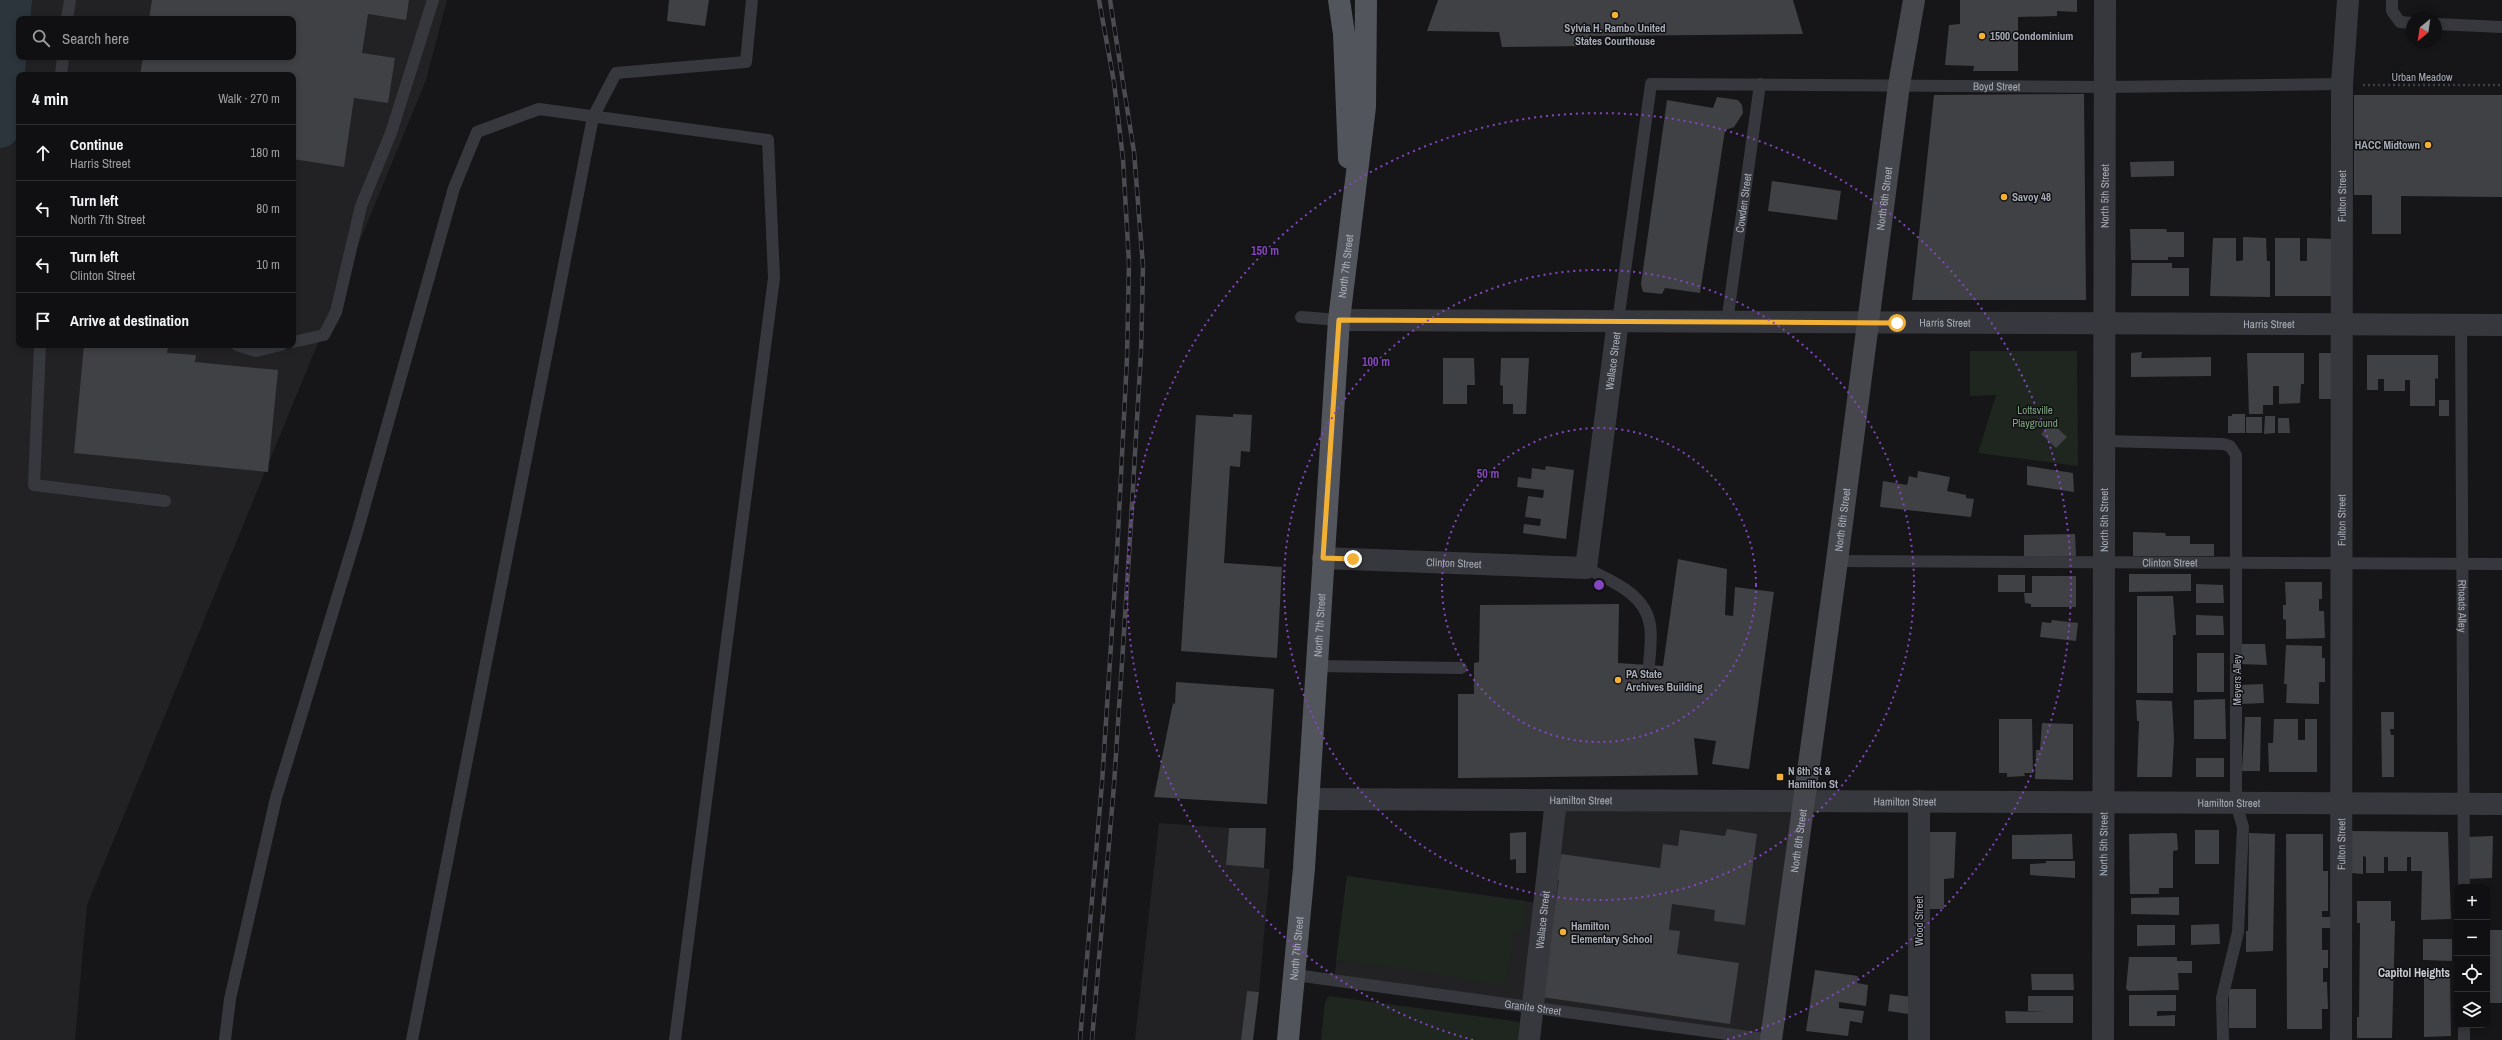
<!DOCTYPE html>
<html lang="en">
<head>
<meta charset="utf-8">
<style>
	body { margin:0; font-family:"Archivo Narrow",sans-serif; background:#1e1e20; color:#f1f3f6 }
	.controls { position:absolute; right:12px; bottom:12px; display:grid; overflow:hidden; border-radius:8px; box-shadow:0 2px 6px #0003 }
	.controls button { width:36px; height:36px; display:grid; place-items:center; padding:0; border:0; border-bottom:1px solid #303032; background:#101012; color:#f1f3f6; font:20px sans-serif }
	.compass { position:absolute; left:2406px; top:12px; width:36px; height:36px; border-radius:50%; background:#101012; box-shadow:0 2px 6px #0003; rotate:209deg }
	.stop { position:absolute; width:12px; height:12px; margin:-9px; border:3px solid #f2b134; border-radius:50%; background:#fff }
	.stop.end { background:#f2b134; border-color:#fff; box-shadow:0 1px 4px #0008 }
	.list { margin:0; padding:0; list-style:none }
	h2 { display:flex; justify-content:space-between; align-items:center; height:52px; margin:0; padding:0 16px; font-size:17px }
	h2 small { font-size:13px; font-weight:400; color:#9c9d9f }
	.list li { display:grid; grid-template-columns:26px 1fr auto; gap:12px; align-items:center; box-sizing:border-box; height:56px; padding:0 16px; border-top:1px solid #303032 }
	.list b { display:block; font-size:15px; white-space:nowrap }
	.list p { margin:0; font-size:13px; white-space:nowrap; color:#9c9d9f }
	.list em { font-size:13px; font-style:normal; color:#9c9d9f }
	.icon { flex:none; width:22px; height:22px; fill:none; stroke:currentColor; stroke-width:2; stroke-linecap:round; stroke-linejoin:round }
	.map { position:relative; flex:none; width:2502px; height:1040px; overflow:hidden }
	.search { position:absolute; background:#101012; box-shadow:0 2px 6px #0003; left:16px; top:16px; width:280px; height:44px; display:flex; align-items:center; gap:10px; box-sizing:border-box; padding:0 14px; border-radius:8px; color:#9c9d9f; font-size:15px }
	.panel { position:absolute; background:#101012; box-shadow:0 2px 6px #0003; left:16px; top:72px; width:280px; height:276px; border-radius:8px }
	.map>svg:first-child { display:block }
</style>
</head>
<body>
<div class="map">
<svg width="2502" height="1040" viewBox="0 0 2502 1040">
	<rect width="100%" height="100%" fill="#161618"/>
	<path fill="#222225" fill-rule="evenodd" d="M 0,0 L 447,0 L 426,80 L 87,905 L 75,1040 L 0,1040 ZM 19,19 L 293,19 L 293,57 L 19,57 ZM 19,75 L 293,75 L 293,345 L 19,345 Z
		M 1556,800 L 1804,801 L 1771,1040 L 1334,980 L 1347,876 L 1545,904 Z
		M 1159,823 L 1229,828 L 1226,865 L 1270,869 L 1259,992 L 1247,991 L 1241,1040 L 1135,1040 Z"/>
	<path fill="#1e261f" d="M 1970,351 L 2077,351 L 2078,466 L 1978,453 L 1996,395 L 1970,396 Z
		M 1347,876 L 1526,901 L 1522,933 L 1514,932 L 1505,986 L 1391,967 L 1336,960 Z
		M 1329,996 L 1520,1022 L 1518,1040 L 1321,1040 L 1325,1002 Z"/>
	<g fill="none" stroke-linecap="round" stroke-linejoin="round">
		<path stroke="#2c353c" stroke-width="38" d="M 0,129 L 13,0"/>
	</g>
	<path fill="#404145" d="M 152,0 L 409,0 L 406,20 L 368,14 L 362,53 L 395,58 L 388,103 L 354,98 L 344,167 L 293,159 L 293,75 L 140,75 L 143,57 L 293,57 L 293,19 L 149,19 Z
		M 669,0 L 709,0 L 705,26 L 667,21 Z
		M 1438,0 L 1793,0 L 1803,34 L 1592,36 L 1590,46 L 1502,47 L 1499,32 L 1427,31 Z
		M 1960,0 L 2077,0 L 2077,12 L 2057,11 L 2057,16 L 2018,17 L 2018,71 L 1973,71 L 1974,66 L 1945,65 L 1949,25 L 1960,24 Z
		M 2084,94 L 2086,300 L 1912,300 L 1934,95 Z
		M 2354,95 L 2502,95 L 2502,197 L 2401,196 L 2401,234 L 2372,234 L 2372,195 L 2354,195 Z
		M 1717,97 L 1738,100 L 1742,105 L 1743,113 L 1734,127 L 1725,130 L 1700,293 L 1665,288 L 1662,294 L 1643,292 L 1641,284 L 1667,100 L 1713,108 Z
		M 2174,161 L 2174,176 L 2131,177 L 2130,162 Z
		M 1772,181 L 1841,191 L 1837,220 L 1768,211 Z
		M 2130,229 L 2166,229 L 2167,232 L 2184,232 L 2184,257 L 2168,257 L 2168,260 L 2131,260 Z
		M 2243,237 L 2266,238 L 2267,261 L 2270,261 L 2270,297 L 2210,296 L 2213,238 L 2236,238 L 2236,261 L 2240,261 L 2243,260 Z
		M 2275,238 L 2300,238 L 2300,261 L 2307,261 L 2307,238 L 2333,239 L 2333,296 L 2275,296 Z
		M 2132,263 L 2172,263 L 2172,268 L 2189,268 L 2189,296 L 2131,296 Z
		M 84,345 L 168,347 L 167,353 L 196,355 L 195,362 L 278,370 L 268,472 L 74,453 Z
		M 2142,352 L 2141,358 L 2211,357 L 2211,376 L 2131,377 L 2131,353 Z
		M 2247,353 L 2304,353 L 2304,384 L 2301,384 L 2300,403 L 2279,404 L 2279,386 L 2273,386 L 2273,405 L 2263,405 L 2263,414 L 2249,414 Z
		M 2319,353 L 2333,353 L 2333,399 L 2319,399 Z
		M 2367,355 L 2438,355 L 2438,379 L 2435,378 L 2435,406 L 2410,406 L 2410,380 L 2405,380 L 2405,391 L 2384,391 L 2384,379 L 2378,379 L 2378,390 L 2367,390 Z
		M 1443,358 L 1474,358 L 1475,385 L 1467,385 L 1467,404 L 1443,404 Z
		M 1501,358 L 1529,358 L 1526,414 L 1513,414 L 1513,404 L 1503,404 L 1503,386 L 1500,385 Z
		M 2439,400 L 2449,400 L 2449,416 L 2439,416 Z
		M 1233,414 L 1252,415 L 1250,452 L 1241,451 L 1240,467 L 1230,466 L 1224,563 L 1282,567 L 1277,658 L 1181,651 L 1196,415 L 1233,417 Z
		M 2232,414 L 2245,414 L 2245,433 L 2228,433 L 2228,416 L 2232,416 Z
		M 2265,416 L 2275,416 L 2275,433 L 2264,434 Z
		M 2246,417 L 2262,417 L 2262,433 L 2246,433 Z
		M 2278,418 L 2289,418 L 2290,433 L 2278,433 Z
		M 2052,423 L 2067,437 L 2056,448 L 2041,434 Z
		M 1546,466 L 1574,470 L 1566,539 L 1523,533 L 1524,524 L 1540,526 L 1541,519 L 1525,517 L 1528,496 L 1543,498 L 1544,490 L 1517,487 L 1518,477 L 1531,479 L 1532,468 L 1545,470 Z
		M 2027,466 L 2073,473 L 2074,492 L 2027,485 Z
		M 1918,471 L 1950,477 L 1947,491 L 1966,495 L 1966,498 L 1974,499 L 1971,517 L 1880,507 L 1883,481 L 1907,485 L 1909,476 L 1917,478 Z
		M 2133,532 L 2165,533 L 2166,536 L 2190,536 L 2190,544 L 2214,544 L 2214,556 L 2133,556 Z
		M 2075,534 L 2076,556 L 2024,557 L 2024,535 Z
		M 1678,559 L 1727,569 L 1725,615 L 1733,616 L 1735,587 L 1774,592 L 1749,769 L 1712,764 L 1716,741 L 1694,738 L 1698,775 L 1458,778 L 1458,694 L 1474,694 L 1474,663 L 1479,662 L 1480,605 L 1619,604 L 1618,663 L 1663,666 Z
		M 2129,574 L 2191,574 L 2191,591 L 2129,592 Z
		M 1998,575 L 2025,575 L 2025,592 L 1998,592 Z
		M 2032,576 L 2076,576 L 2076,607 L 2031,607 L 2031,604 L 2025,603 L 2024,593 L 2032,593 Z
		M 2285,582 L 2322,582 L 2322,599 L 2319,599 L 2319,611 L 2324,611 L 2325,638 L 2286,639 L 2286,620 L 2283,619 L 2283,605 L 2286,605 Z
		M 2196,584 L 2223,585 L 2224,603 L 2196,603 Z
		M 2137,596 L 2173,596 L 2176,635 L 2173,635 L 2173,693 L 2137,693 Z
		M 2196,615 L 2223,616 L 2224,635 L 2196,635 Z
		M 2052,620 L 2078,623 L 2076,641 L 2040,637 L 2042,622 L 2051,623 Z
		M 2239,644 L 2265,644 L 2267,665 L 2240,664 Z
		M 2286,645 L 2322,646 L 2322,658 L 2325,658 L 2325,682 L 2319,682 L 2319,704 L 2286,703 L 2287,684 L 2284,684 Z
		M 2197,653 L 2224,653 L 2224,692 L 2197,692 Z
		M 1176,682 L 1274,689 L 1267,804 L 1154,797 L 1173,703 L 1175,704 Z
		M 2263,684 L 2264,703 L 2241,704 L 2239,685 Z
		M 2225,699 L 2226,739 L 2194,739 L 2194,700 Z
		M 2136,700 L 2172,701 L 2174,739 L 2172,777 L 2137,777 L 2139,721 L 2137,721 Z
		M 2381,712 L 2394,712 L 2394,729 L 2390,729 L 2391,735 L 2394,735 L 2394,777 L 2382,777 Z
		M 2245,717 L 2261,717 L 2260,771 L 2242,771 Z
		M 1999,719 L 2032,719 L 2033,773 L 2024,773 L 2025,776 L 2007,777 L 2007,773 L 1999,773 Z
		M 2274,719 L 2298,719 L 2298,740 L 2305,740 L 2305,719 L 2317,719 L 2317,772 L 2269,772 L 2268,743 L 2273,743 Z
		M 2042,723 L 2073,724 L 2073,780 L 2035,779 L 2036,750 L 2040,750 Z
		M 2196,758 L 2224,758 L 2224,777 L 2196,777 Z
		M 1229,828 L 1266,828 L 1264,868 L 1226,865 Z
		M 1727,829 L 1757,834 L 1745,925 L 1714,921 L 1715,910 L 1672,904 L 1669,930 L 1680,931 L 1677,954 L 1739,963 L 1730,1024 L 1541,997 L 1559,880 L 1557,880 L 1561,854 L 1660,868 L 1663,844 L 1678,846 L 1680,830 L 1725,836 Z
		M 2195,830 L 2219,830 L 2219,864 L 2195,864 Z
		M 2352,831 L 2448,832 L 2451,919 L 2421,920 L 2422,871 L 2411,871 L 2411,857 L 2407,857 L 2407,871 L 2388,871 L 2388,857 L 2384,857 L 2384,873 L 2366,873 L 2366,857 L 2363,856 L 2363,874 L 2352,873 Z
		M 1526,832 L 1526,873 L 1516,873 L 1516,859 L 1510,860 L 1510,833 Z
		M 1929,832 L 1956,832 L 1954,878 L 1944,879 L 1944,909 L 1930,909 Z
		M 2174,833 L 2177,834 L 2178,850 L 2173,851 L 2173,888 L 2159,888 L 2159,894 L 2130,894 L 2129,834 Z
		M 2249,833 L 2275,834 L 2273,951 L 2246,952 L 2246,931 L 2248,931 Z
		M 2072,834 L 2073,859 L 2012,859 L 2012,835 Z
		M 2286,834 L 2323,834 L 2323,871 L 2328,871 L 2328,911 L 2322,911 L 2322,917 L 2333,917 L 2333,928 L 2322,928 L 2322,950 L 2328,950 L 2328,968 L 2323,968 L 2323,982 L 2327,982 L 2328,1009 L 2322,1009 L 2322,1029 L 2287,1029 Z
		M 2493,836 L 2492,878 L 2466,879 L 2466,837 Z
		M 2046,861 L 2075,861 L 2075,878 L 2030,875 L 2030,864 L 2046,863 Z
		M 2179,897 L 2179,915 L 2131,914 L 2131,898 Z
		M 2357,901 L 2391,901 L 2391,921 L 2395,921 L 2395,923 L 2392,1038 L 2357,1038 L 2357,1017 L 2359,1017 L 2360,923 L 2357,923 Z
		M 2219,924 L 2220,944 L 2191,945 L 2191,925 Z
		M 2137,925 L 2175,925 L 2175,945 L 2137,946 Z
		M 2490,930 L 2502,930 L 2502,1003 L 2489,1003 Z
		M 2423,939 L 2452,939 L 2452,961 L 2423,960 Z
		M 2129,957 L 2177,957 L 2177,961 L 2192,961 L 2192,973 L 2178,973 L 2179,990 L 2129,991 L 2126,989 Z
		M 1815,970 L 1858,976 L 1857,983 L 1868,985 L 1866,1006 L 1839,1002 L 1839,1008 L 1864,1011 L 1862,1023 L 1850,1021 L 1848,1036 L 1806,1031 Z
		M 2031,974 L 2073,974 L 2074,990 L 2032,990 Z
		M 2424,977 L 2450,977 L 2451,1036 L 2424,1037 Z
		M 2229,989 L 2256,989 L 2256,1028 L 2229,1028 Z
		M 1247,991 L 1259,992 L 1253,1040 L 1241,1040 Z
		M 1890,994 L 1911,997 L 1909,1014 L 1888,1011 Z
		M 2129,995 L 2176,995 L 2176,1011 L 2157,1011 L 2157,1016 L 2175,1015 L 2175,1026 L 2129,1026 Z
		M 2028,996 L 2073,996 L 2073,1023 L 2006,1023 L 2005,1011 L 2046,1012 L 2028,1011 Z"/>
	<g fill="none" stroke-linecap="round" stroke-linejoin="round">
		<path stroke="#3d3f44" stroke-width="2.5" stroke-dasharray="2 3" stroke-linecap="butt" d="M 2363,85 L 2502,85"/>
		<g stroke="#37383d" stroke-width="12">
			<path d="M 2392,0 L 2392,11 L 2400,22 L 2412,23"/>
			<path d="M 67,19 L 70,0"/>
			<path d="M 2436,24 L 2502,27"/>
			<path d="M 61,75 L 63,57"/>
			<path d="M 1301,317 L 1339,320"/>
			<path id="s1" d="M 1618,321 L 1651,84 L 2105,87 L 2342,84"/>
			<path id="s2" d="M 1727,322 L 1760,84"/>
			<path id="s3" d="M 2461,325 L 2464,887"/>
			<path d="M 293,342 L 324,335 L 336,312 L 361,206 L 391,133 L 433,0"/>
			<path d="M 40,345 L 34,485 L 165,501"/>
			<path d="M 237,345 L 256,351 L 281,345"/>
			<path d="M 2104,441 L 2223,444 L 2230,446 L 2236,455 L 2236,803 L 2243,827 L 2238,932 L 2222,998 L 2223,1040"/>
			<path id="s4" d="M 1837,561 L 2502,564"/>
			<path d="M 1586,568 C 1611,581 1645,593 1650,625 C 1652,637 1650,653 1649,665"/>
			<path d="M 1316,666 L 1461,668"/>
			<path id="s5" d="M 1295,975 L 1771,1040"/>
			<path d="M 2464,1025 L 2464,1040"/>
			<path d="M 225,1040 L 230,999 L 276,798 L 358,529 L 454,188 L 477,132 L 539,109 L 768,140 L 774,278 L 675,1040"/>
			<path d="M 412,1040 L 593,117 L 616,73 L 746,62 L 752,0"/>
		</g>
		<g stroke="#37383d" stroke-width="22">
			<path id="s6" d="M 1339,320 L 2502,325"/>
			<path id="s7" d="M 1323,558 L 1586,568 L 1618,321"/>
			<path id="s8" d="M 1308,799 L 2502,804"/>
			<path id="s9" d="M 1529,1040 L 1556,800"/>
			<path d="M 1919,1040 L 1919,801"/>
			<path id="s10" d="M 2103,1040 L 2105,0"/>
			<path id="s11" d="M 2341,1040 L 2342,84 L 2348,0"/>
		</g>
		<path stroke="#45474d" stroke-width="22" id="s12" d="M 1771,1040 L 1837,561 L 1899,85 L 1914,0"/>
		<g stroke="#53555c" stroke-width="22">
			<path d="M 1339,0 L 1344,34 L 1349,158"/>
			<path id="s13" d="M 1288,1040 L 1304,868 L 1339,320 L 1365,107 L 1366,0"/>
		</g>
		<g stroke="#4a4c52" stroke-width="4.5">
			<path id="rail" d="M 1080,1040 L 1102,783 L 1117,553 L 1127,358 L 1129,263 L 1123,159 L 1114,82 L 1099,0
				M 1092,1040 L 1114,785 L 1129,555 L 1141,352 L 1143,266 L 1134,152 L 1110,0"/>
		</g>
		<use href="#rail" stroke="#111113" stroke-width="3" stroke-dasharray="9" stroke-linecap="butt"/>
	</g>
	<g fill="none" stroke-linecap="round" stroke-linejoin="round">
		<path stroke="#f2b134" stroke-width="5" d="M 1353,559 L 1323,558 L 1339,320 L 1897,323"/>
	</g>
	<g fill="none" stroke="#8446be" stroke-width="2" stroke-dasharray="2 4">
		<circle cx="1599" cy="585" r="157"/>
		<circle cx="1599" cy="585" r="315"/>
		<path d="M1473 1040A472 472 0 1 1 1725 1040"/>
	</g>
	<g fill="#f2b134" stroke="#111113" stroke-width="1.5">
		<circle cx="1615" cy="15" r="4"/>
		<circle cx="1982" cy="36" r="4"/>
		<circle cx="2428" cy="145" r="4"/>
		<circle cx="2004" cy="197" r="4"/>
		<circle cx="1618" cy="680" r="4"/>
		<rect x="1776" y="773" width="8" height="8" rx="2"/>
		<circle cx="1563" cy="932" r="4"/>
	</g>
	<g text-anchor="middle" stroke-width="3" stroke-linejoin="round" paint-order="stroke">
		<g font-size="11" font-weight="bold" fill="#a8adb8" stroke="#111113" text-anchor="start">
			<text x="1615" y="32" text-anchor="middle">Sylvia H. Rambo United<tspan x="1615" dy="13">States Courthouse</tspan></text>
			<text x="1990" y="40">1500 Condominium</text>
			<text x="2420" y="149" text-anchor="end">HACC Midtown</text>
			<text x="2012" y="201">Savoy 48</text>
			<text x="1626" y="678">PA State<tspan x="1626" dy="13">Archives Building</tspan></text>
			<text x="1788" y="775">N 6th St &amp;<tspan x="1788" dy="13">Hamilton St</tspan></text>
			<text x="1571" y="930">Hamilton<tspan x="1571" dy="13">Elementary School</tspan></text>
		</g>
		<g font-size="11" fill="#a8adb8" stroke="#111113">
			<text x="2422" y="81">Urban Meadow</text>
			<text dy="4" stroke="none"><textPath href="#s1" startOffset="585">Boyd Street</textPath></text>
			<text dy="4" stroke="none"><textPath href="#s10" startOffset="844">North 5th Street</textPath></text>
			<text dy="4" stroke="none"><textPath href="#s11" startOffset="844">Fulton Street</textPath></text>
			<text dy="4" stroke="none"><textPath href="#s12" startOffset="849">North 6th Street</textPath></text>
			<text dy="4" stroke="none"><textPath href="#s2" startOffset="120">Cowden Street</textPath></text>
			<text dy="4" stroke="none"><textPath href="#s13" startOffset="776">North 7th Street</textPath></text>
			<text dy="4" stroke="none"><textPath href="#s6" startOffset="606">Harris Street</textPath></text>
			<text dy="4" stroke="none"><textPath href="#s6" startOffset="930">Harris Street</textPath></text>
			<text dy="4" stroke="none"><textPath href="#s7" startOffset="472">Wallace Street</textPath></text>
			<text dy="4" stroke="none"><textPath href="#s12" startOffset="525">North 6th Street</textPath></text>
			<text dy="4" stroke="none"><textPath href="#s10" startOffset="520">North 5th Street</textPath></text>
			<text dy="4" stroke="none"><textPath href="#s11" startOffset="520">Fulton Street</textPath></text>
			<text dy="4" stroke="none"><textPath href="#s7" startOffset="131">Clinton Street</textPath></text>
			<text dy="4" stroke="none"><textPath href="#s4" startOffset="333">Clinton Street</textPath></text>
			<text dy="4" stroke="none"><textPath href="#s3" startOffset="281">Rhoads Alley</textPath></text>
			<text dy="4" stroke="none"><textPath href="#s13" startOffset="416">North 7th Street</textPath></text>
			<text transform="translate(2237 680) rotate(-90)" y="4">Meyers Alley</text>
			<text dy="4" stroke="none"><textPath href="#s8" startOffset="273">Hamilton Street</textPath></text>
			<text dy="4" stroke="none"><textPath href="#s8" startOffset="597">Hamilton Street</textPath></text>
			<text dy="4" stroke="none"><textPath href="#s8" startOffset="921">Hamilton Street</textPath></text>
			<text dy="4" stroke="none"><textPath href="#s12" startOffset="201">North 6th Street</textPath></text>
			<text dy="4" stroke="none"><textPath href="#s10" startOffset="196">North 5th Street</textPath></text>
			<text dy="4" stroke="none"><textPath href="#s11" startOffset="196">Fulton Street</textPath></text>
			<text dy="4" stroke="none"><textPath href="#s9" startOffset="121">Wallace Street</textPath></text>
			<text transform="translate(1919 921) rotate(-90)" y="4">Wood Street</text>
			<text dy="4" stroke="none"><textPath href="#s13" startOffset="92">North 7th Street</textPath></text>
			<text dy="4" stroke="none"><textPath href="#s5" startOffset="240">Granite Street</textPath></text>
		</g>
		<g font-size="11" fill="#7fa381" stroke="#111113">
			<text x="2035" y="414">Lottsville<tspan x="2035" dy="13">Playground</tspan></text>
		</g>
		<g font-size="12" font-weight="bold" fill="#c9ccd4" stroke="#111113">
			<text x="2414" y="977">Capitol Heights</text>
		</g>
	</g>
	<circle cx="1599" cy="585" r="6" fill="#8446be" stroke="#111113" stroke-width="2"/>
	<g font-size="12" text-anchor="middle" font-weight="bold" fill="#8446be" stroke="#111113" stroke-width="3" stroke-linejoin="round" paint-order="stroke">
		<text x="1265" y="255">150 m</text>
		<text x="1376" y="366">100 m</text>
		<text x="1488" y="478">50 m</text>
	</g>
</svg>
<div class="controls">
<button>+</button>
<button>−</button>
<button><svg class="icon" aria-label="locate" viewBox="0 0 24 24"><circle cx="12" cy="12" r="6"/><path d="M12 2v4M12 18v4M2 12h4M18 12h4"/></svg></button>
<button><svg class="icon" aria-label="layers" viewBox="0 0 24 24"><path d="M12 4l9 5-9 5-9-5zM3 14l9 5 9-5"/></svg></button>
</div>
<svg class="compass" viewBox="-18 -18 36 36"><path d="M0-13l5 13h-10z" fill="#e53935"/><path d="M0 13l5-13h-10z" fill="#9c9d9f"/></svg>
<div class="stop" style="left:1897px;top:323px"></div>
<div class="stop end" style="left:1353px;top:559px"></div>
<div class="search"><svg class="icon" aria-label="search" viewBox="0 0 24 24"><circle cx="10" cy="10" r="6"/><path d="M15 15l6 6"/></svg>Search here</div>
<section class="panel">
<h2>4 min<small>Walk · 270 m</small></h2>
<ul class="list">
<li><svg class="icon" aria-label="ahead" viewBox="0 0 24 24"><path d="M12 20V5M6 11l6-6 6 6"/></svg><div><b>Continue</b><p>Harris Street</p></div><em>180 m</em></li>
<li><svg class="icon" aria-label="left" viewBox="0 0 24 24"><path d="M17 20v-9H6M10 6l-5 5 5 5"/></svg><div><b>Turn left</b><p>North 7th Street</p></div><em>80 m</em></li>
<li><svg class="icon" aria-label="left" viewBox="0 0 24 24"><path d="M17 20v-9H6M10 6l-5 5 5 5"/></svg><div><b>Turn left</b><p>Clinton Street</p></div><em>10 m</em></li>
<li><svg class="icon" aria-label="arrive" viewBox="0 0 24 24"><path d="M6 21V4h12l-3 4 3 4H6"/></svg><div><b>Arrive at destination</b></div></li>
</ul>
</section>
</div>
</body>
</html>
